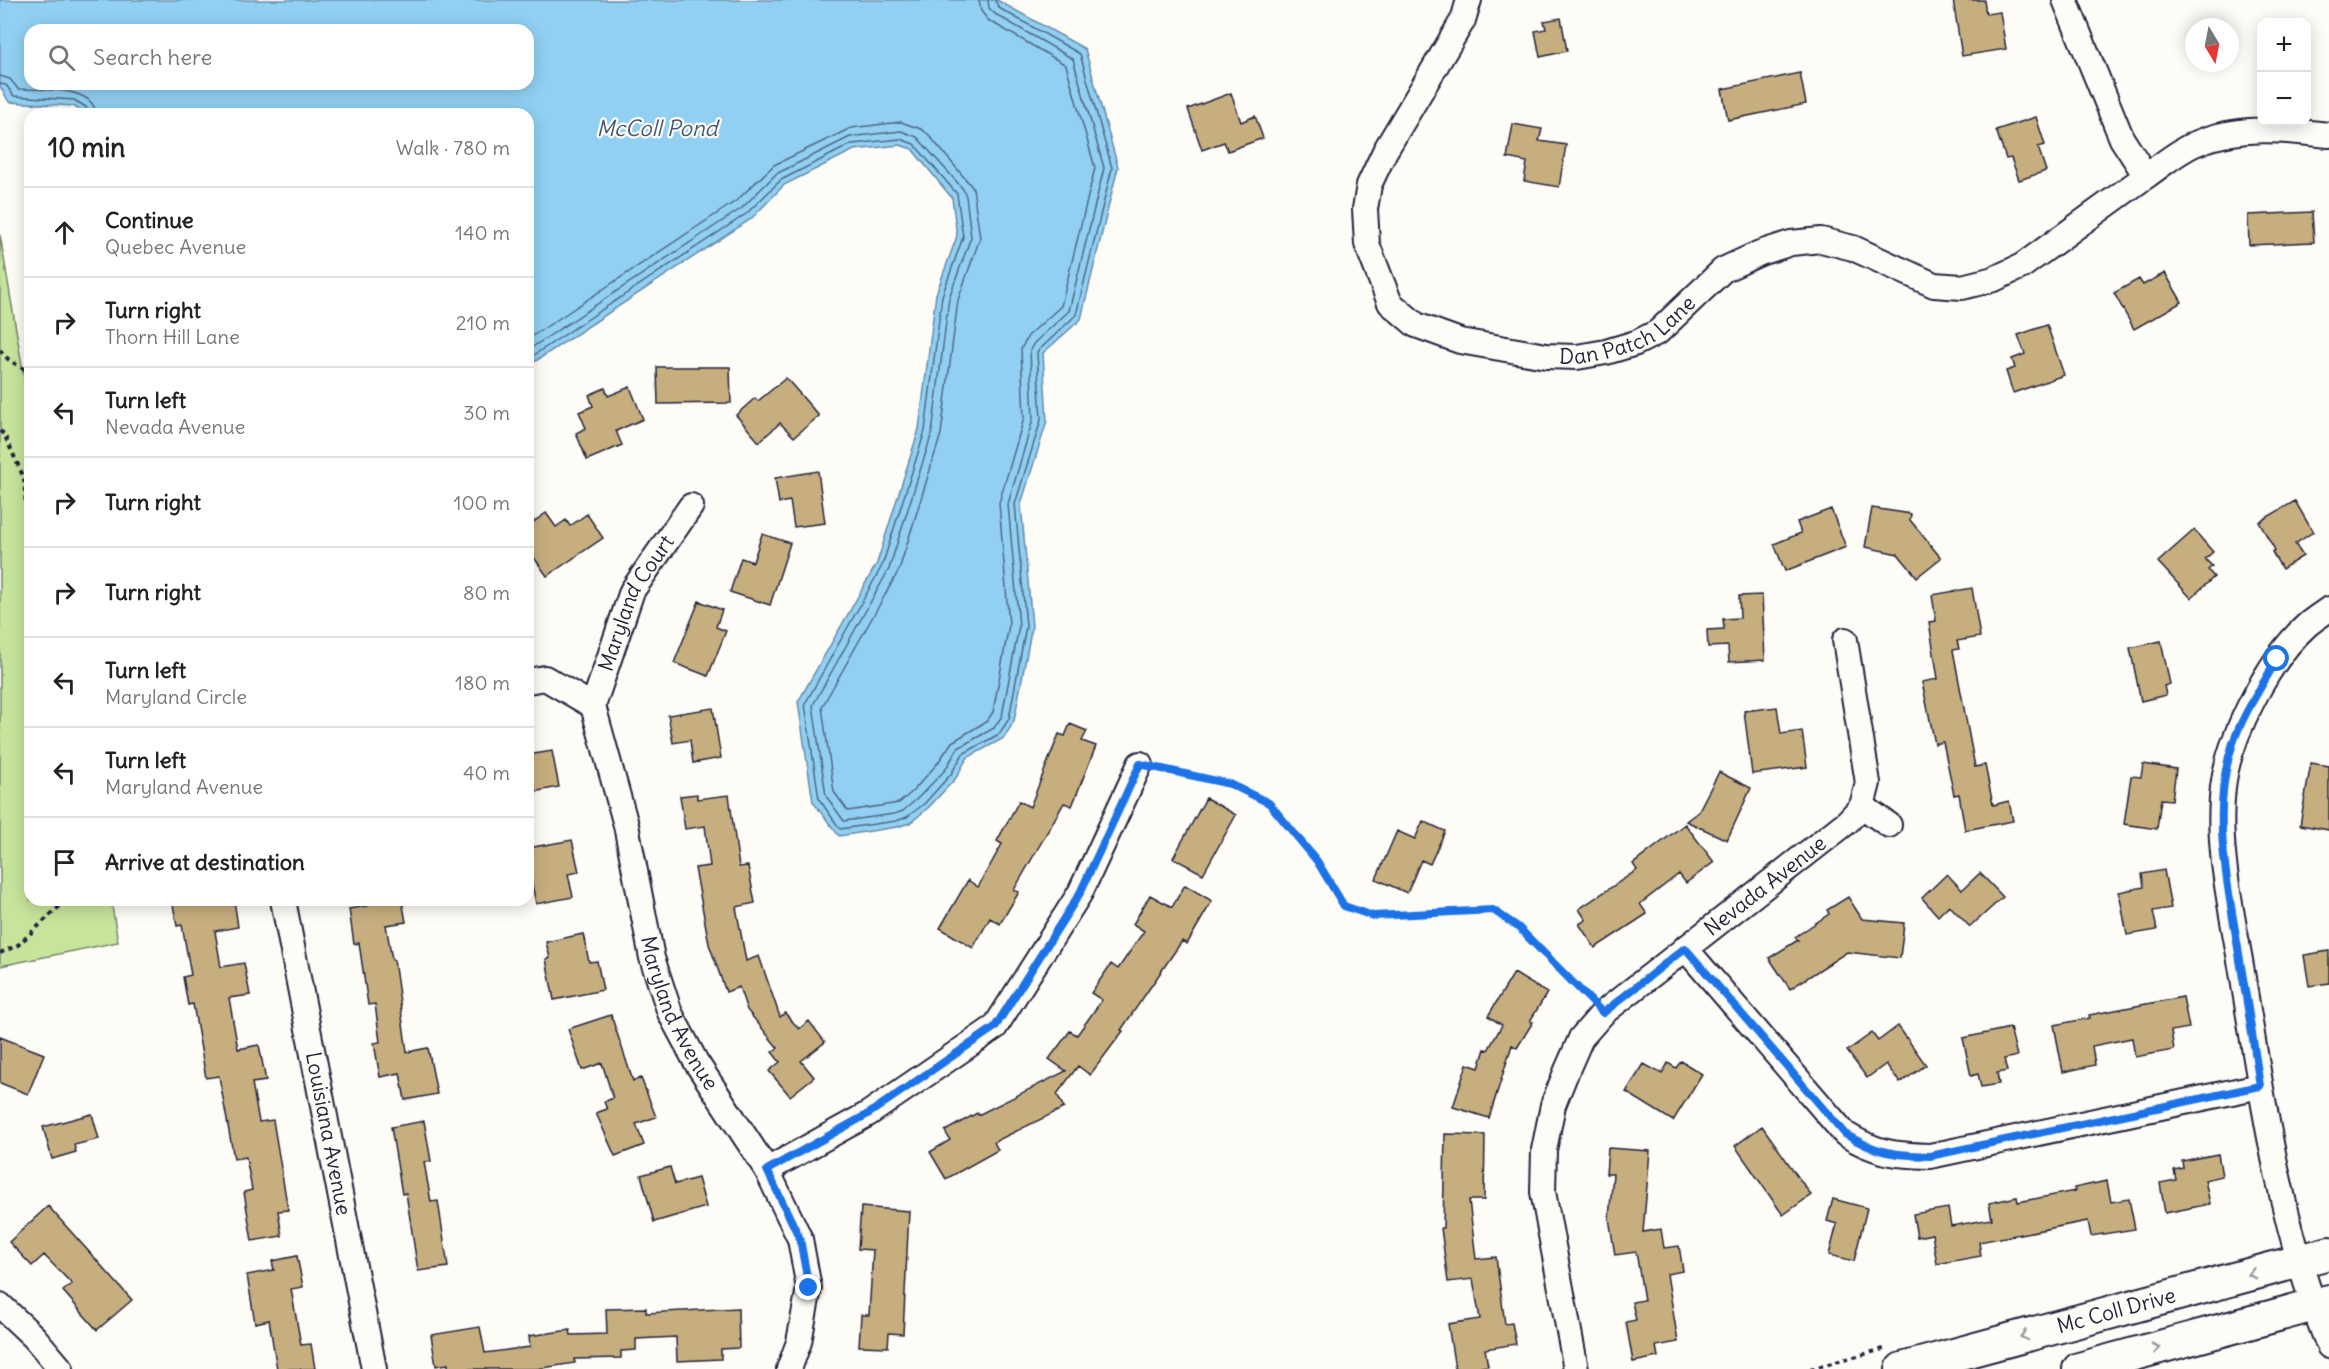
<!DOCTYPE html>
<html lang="en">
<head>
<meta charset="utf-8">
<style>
	body { margin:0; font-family:Delius,sans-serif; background:#f6f6f6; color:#222 }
	.controls { position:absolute; right:18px; top:18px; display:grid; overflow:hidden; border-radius:12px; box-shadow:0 3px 15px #0003 }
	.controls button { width:54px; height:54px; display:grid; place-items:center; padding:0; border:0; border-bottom:2px solid #e0e0e0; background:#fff; color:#222; font:30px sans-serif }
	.compass { position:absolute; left:2185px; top:18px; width:54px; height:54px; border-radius:50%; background:#fff; box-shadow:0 3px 15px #0003; rotate:170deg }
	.stop { position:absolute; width:18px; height:18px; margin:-14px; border:4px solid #1a73e8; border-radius:50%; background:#fff }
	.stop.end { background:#1a73e8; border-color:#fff; box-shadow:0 2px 6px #0008 }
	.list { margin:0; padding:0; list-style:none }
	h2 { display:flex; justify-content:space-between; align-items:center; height:78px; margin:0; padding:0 24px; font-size:26px }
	h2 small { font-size:20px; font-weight:400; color:#767676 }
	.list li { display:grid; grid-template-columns:39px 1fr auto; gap:18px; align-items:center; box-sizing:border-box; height:90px; padding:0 24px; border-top:2px solid #e0e0e0 }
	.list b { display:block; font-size:22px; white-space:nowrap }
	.list p { margin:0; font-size:20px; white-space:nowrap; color:#767676 }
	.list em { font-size:20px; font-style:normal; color:#767676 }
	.icon { flex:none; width:33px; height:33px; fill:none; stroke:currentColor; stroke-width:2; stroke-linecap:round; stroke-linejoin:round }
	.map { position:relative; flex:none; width:2329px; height:1369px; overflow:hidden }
	.search { position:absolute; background:#fff; box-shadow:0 3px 15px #0003; left:24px; top:24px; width:510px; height:66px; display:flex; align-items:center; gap:15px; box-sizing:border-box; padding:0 21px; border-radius:18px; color:#767676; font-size:22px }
	.panel { position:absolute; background:#fff; box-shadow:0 3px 15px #0003; left:24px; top:108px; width:510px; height:798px; border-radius:18px }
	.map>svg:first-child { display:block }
</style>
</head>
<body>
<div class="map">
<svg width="2329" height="1369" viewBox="0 0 2329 1369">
	<rect width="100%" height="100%" fill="#fdfcf7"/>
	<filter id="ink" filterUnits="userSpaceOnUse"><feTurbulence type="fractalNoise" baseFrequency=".0167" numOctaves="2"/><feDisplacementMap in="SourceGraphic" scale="12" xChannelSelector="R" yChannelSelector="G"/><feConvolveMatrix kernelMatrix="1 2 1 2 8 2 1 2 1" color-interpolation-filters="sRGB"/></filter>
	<g filter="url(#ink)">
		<path fill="#c6e49b" stroke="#74836b" stroke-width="1.5" d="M 0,235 L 30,412 L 30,900 L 111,900 L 118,942 L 0,966 Z"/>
		<path fill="#91d0f2" stroke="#658aa9" stroke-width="1.5" fill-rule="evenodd" d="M 0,0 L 997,0 L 1085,49 L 1118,167 L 1081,319 L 1043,353 L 1047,421 L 1021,504 L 1032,626 L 1014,721 L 1004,738 L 967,758 L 956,778 L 928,808 L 910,823 L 897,827 L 839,836 L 813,802 L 798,702 L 877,563 L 919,429 L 936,294 L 957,236 L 952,198 L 912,149 L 900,145 L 854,150 L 784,185 L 751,219 L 528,366 L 528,114 L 86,114 L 73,106 L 9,102 L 0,86 ZM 30,30 L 528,30 L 528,84 L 30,84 Z"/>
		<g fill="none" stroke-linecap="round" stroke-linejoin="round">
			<path stroke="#4e6884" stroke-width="1.5" d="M 0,76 L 10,79 L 18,89 C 39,90 94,85 96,114
				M 0,84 L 6,85 L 14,96 L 74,100 L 86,107 L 88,114
				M 528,339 L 736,201 L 774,165 L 851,128 L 901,122 L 921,129 L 928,134 L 973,188 L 980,238 L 958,300 L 941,434 L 899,570 L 822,707 L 834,792 L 848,811 L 899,803 L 912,792 L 937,764 L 952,742 L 987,721 L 993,712 L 1009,625 L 999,503 L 1024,418 L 1021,349 L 1028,336 L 1061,306 L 1095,168 L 1066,65 L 988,20 L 981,11 L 979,0
				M 528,350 L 742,208 L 776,174 L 850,137 L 901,131 L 917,137 L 963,189 L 966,196 L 971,237 L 949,298 L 932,433 L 889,569 L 813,705 L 826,796 L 844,821 L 894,814 L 903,811 L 918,798 L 945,770 L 958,748 L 994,728 L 1002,716 L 1019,626 L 1008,504 L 1033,419 L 1030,350 L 1034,343 L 1069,311 L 1104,168 L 1073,59 L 995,14 L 989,8 L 988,0
				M 528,359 L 746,214 L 781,180 L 852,144 L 900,139 L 914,144 L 957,194 L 963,237 L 942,296 L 925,431 L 882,566 L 805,704 L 819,799 L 840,829 L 896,821 L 907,817 L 924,804 L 951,774 L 963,754 L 999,734 L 1009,719 L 1026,626 L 1015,504 L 1041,420 L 1037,352 L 1076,315 L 1112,168 L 1080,54 L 999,8 L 995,0"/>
		</g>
		<path fill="#c6ae7e" stroke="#22223b" stroke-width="1.5" d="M 1953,0 L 1984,0 L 1986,14 L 2000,12 L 2006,49 L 1962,56 Z
			M 1561,18 L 1567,51 L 1540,57 L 1535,31 L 1546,29 L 1544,21 Z
			M 1800,73 L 1806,104 L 1728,120 L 1722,89 Z
			M 1231,93 L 1241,122 L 1255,116 L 1263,138 L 1228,151 L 1224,142 L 1202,150 L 1188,109 Z
			M 2036,117 L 2045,145 L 2038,147 L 2046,171 L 2019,180 L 2011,158 L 2006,159 L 1996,130 Z
			M 1513,124 L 1542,129 L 1539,141 L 1566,145 L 1559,187 L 1524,181 L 1527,162 L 1507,158 Z
			M 2312,212 L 2314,242 L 2249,245 L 2248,215 Z
			M 2165,273 L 2182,302 L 2134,329 L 2114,293 L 2139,279 L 2143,285 Z
			M 2047,325 L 2064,375 L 2013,393 L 2006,371 L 2015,368 L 2012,359 L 2025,354 L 2018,335 Z
			M 657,367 L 730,367 L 731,403 L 658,404 Z
			M 786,378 L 819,416 L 794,437 L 780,423 L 759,442 L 736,415 L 755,398 L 758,401 Z
			M 630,387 L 643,419 L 616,431 L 622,445 L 587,460 L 576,433 L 586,428 L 579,412 L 593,406 L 589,395 L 605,388 L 608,396 Z
			M 818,471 L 825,523 L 794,527 L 790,501 L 779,503 L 775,478 Z
			M 2295,501 L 2313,532 L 2295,544 L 2303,556 L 2282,569 L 2272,552 L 2275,550 L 2259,522 Z
			M 1872,508 L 1911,514 L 1910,520 L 1941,558 L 1917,577 L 1898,554 L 1865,547 Z
			M 1831,509 L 1846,547 L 1785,571 L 1774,544 L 1801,533 L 1797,522 Z
			M 546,513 L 556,527 L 566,520 L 570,526 L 587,514 L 603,538 L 547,576 L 528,549 L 528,526 Z
			M 2194,530 L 2213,552 L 2205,559 L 2212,566 L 2208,570 L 2214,577 L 2191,598 L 2158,562 Z
			M 762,534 L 790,543 L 770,605 L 730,592 L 741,558 L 753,562 Z
			M 1972,588 L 1980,637 L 1957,641 L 1959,649 L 1953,650 L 1975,767 L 1985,765 L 1993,805 L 2009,801 L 2013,821 L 1965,830 L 1959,794 L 1954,795 L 1943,742 L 1935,744 L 1922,682 L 1938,679 L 1929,622 L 1936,621 L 1932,595 Z
			M 1762,595 L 1765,660 L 1729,662 L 1728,646 L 1708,647 L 1707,630 L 1724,629 L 1723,619 L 1740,618 L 1739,596 Z
			M 699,601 L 722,610 L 716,627 L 726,631 L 708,676 L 674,663 Z
			M 2161,641 L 2170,684 L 2164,686 L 2166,695 L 2141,701 L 2130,648 Z
			M 1777,707 L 1781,734 L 1802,731 L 1807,767 L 1752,774 L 1744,711 Z
			M 713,708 L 721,758 L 693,763 L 690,740 L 673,743 L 668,715 Z
			M 1070,724 L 1087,731 L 1082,741 L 1096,746 L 1072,806 L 1064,803 L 1014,890 L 1019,892 L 1000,924 L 990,918 L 973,948 L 940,928 L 968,880 L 978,887 L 1002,844 L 997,841 L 1019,801 L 1030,807 L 1059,734 L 1065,736 Z
			M 552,751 L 559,787 L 528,793 L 528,755 Z
			M 2311,763 L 2329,766 L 2329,830 L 2300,825 Z
			M 2143,764 L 2176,769 L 2172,800 L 2161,799 L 2157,829 L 2124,824 L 2131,776 L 2141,777 Z
			M 1719,772 L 1751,788 L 1727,840 L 1686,821 L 1698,812 Z
			M 697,794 L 697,799 L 729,795 L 739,867 L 748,866 L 755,903 L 736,907 L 746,961 L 759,956 L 780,1017 L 785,1013 L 799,1029 L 809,1021 L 825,1042 L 801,1061 L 814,1077 L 790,1096 L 769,1071 L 780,1062 L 772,1052 L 778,1048 L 747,1010 L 739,987 L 726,992 L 709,944 L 695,868 L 710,866 L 705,826 L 685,829 L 680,796 Z
			M 1206,798 L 1236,815 L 1203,874 L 1173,858 Z
			M 1423,821 L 1445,831 L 1430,864 L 1421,860 L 1407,893 L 1376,879 L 1397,831 L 1415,839 Z
			M 1685,824 L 1714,862 L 1686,883 L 1679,874 L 1640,904 L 1647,914 L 1595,948 L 1579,924 L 1586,920 L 1579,909 L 1637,870 L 1633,864 Z
			M 572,840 L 579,872 L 568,874 L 573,897 L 536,904 L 528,864 L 528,848 Z
			M 2164,870 L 2171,908 L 2153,911 L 2157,930 L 2127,935 L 2119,892 L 2144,887 L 2142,874 Z
			M 1980,873 L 2003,897 L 1970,927 L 1949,905 L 1938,916 L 1922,898 L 1947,874 L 1962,890 Z
			M 1185,885 L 1212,901 L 1187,944 L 1182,941 L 1121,1030 L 1123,1031 L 1090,1075 L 1078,1066 L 1057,1094 L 1064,1108 L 994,1142 L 998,1150 L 946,1179 L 930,1152 L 950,1140 L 945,1131 L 977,1113 L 978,1115 L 1066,1071 L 1049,1059 L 1070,1031 L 1077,1035 L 1102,1000 L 1091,993 L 1111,964 L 1118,969 L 1144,931 L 1133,924 L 1150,895 L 1172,907 Z
			M 1848,897 L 1862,919 L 1904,923 L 1900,958 L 1847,952 L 1790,989 L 1769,958 L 1798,940 L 1795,937 L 1829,914 L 1827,910 Z
			M 172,900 L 234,900 L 238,927 L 215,931 L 221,967 L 244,963 L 250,995 L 229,998 L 238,1049 L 259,1045 L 266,1081 L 252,1083 L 259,1122 L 273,1120 L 288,1210 L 278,1211 L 282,1236 L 252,1241 L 244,1192 L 252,1190 L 246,1157 L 234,1159 L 219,1076 L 206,1078 L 193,1004 L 188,1005 L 183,977 L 191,975 L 182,925 L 177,926 Z
			M 367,900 L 402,900 L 406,922 L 386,925 L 392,960 L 394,960 L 407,1052 L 428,1048 L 437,1094 L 405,1100 L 400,1073 L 380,1077 L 374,1043 L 380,1042 L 375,1004 L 368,1005 L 359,943 L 354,944 L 349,909 L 368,906 Z
			M 583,934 L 589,962 L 597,961 L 603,990 L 554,1000 L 546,959 L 550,958 L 546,942 Z
			M 2329,951 L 2329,983 L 2309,986 L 2304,955 Z
			M 1514,973 L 1547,993 L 1530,1021 L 1533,1022 L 1517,1048 L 1512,1045 L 1489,1118 L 1453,1107 L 1467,1064 L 1479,1068 L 1485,1049 L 1488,1050 L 1502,1025 L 1488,1016 Z
			M 2183,997 L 2189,1028 L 2171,1031 L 2174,1050 L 2135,1057 L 2132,1038 L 2092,1046 L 2095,1065 L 2063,1072 L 2054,1025 L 2090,1018 L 2089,1015 Z
			M 611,1015 L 633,1081 L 641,1078 L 656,1117 L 636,1124 L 644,1145 L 615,1156 L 596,1113 L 607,1109 L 604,1102 L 613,1098 L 602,1063 L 582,1070 L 568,1029 Z
			M 1898,1026 L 1926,1065 L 1900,1083 L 1886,1064 L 1867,1078 L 1847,1051 L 1872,1033 L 1878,1041 Z
			M 2010,1028 L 2017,1056 L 2004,1059 L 2007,1071 L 1997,1073 L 1999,1084 L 1981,1087 L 1978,1074 L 1971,1076 L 1963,1038 Z
			M 0,1037 L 44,1054 L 28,1094 L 0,1083 Z
			M 1681,1061 L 1702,1074 L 1673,1121 L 1626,1092 L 1644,1064 L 1662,1074 L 1668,1063 L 1676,1068 Z
			M 92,1114 L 99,1139 L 74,1145 L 76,1152 L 52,1159 L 43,1127 Z
			M 424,1121 L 431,1161 L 424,1162 L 431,1202 L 438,1201 L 448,1267 L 418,1271 L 406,1193 L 402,1194 L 391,1127 Z
			M 1762,1126 L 1811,1195 L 1783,1215 L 1735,1146 Z
			M 1445,1134 L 1485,1135 L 1484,1200 L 1469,1200 L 1476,1259 L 1496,1257 L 1505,1324 L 1512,1323 L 1516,1344 L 1485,1349 L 1488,1366 L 1469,1369 L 1455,1369 L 1448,1324 L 1480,1319 L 1473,1279 L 1448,1282 L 1441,1228 L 1443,1228 Z
			M 1608,1148 L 1650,1151 L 1643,1232 L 1661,1229 L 1664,1248 L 1679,1246 L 1683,1271 L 1667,1274 L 1678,1342 L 1656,1346 L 1658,1357 L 1633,1362 L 1626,1322 L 1636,1320 L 1632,1302 L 1644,1300 L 1636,1252 L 1615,1255 L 1609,1218 L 1613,1174 L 1606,1174 Z
			M 2218,1154 L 2222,1176 L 2205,1180 L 2210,1204 L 2165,1213 L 2160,1183 L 2176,1180 L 2174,1170 L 2183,1168 L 2182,1161 Z
			M 670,1167 L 675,1184 L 698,1178 L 706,1207 L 654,1222 L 641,1175 Z
			M 2107,1181 L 2111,1202 L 2129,1199 L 2135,1229 L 2091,1236 L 2088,1221 L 1979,1242 L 1981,1256 L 1937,1264 L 1932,1234 L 1917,1237 L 1913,1214 L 1948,1208 L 1951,1226 L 1992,1219 L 1989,1203 L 2017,1197 L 2018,1202 L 2075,1191 L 2074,1188 Z
			M 1833,1199 L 1867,1208 L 1854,1261 L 1829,1255 L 1837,1224 L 1827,1221 Z
			M 48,1206 L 132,1300 L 97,1330 L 63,1291 L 72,1284 L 44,1255 L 32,1266 L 9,1242 Z
			M 861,1207 L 909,1211 L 903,1334 L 889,1333 L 888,1347 L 859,1346 L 861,1315 L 869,1315 L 873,1250 L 858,1249 Z
			M 297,1256 L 303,1287 L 291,1289 L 301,1345 L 311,1344 L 315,1369 L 277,1369 L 269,1320 L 255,1323 L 247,1275 L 274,1270 L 272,1261 Z
			M 646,1308 L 646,1313 L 738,1308 L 739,1348 L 721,1349 L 721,1359 L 677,1361 L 676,1337 L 636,1339 L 636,1350 L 621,1351 L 621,1358 L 574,1359 L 575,1363 L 536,1369 L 448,1369 L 448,1364 L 436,1366 L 431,1335 L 480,1327 L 485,1353 L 530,1347 L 529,1336 L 570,1330 L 571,1335 L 607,1334 L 606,1309 Z"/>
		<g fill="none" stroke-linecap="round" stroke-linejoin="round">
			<g stroke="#22223b" stroke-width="28">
				<g id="minor">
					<path id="s1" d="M 1469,0 L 1463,20 L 1385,151 L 1369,185 L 1365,209 L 1367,244 L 1390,303 L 1416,325 L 1460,341 L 1546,356 L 1577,357 L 1606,352 L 1636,343 L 1658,332 L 1723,270 L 1760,253 L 1791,243 L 1821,240 L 1853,248 L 1934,285 L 1962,287 L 1994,279 L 2022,266 L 2146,176"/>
					<path d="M 2065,0 L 2122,139 L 2146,176 C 2162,165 2179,150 2197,143 C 2239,125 2285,130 2329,135"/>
					<path d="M 2329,609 C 2322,614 2314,619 2307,625 C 2269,659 2229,736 2223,787 C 2216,848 2232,911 2242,972 C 2262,1098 2280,1226 2329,1346"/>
					<path id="s2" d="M 528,681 L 545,678 L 593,706 L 626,825 L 652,958 L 670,1013 L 696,1062 L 767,1170 L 800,1239 L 809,1288 L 799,1342 L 789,1369"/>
					<path id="s3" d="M 593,706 L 632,591 L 691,506"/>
					<path d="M 1862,806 L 1889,825"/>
					<path id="s4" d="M 283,900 L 374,1369"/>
					<path d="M 1685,948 L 1845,1134 C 1876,1153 1894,1155 1930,1156 L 2260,1086"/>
					<path d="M 767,1170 L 868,1114 L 995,1027 L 1080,893 L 1140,764"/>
					<path d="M 0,1305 L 34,1337 L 61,1369"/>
					<path id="s5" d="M 1576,1369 L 1543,1192 L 1544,1150 L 1553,1105 L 1567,1070 L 1581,1038 L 1603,1013 L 1847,822 L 1862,806 L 1868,783 L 1845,640"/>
				</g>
			</g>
			<g stroke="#22223b" stroke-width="36">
				<g id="major">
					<path id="s6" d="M 1902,1369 L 2329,1253"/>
					<path d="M 2079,1369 L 2329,1301"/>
				</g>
			</g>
			<path stroke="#22223b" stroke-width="4" stroke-dasharray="4.5 4.5" stroke-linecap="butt" d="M 0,350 L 8,359 L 30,373
				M 0,431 L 4,434 L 24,478 L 30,561
				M 1160,768 L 1230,784 L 1269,803 L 1317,861 L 1344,906 L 1373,916 L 1493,910 L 1518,927 L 1588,998
				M 0,953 L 18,945 L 61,905 L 63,900
				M 1810,1369 L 1887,1348"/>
			<use href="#minor" stroke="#fdfcf7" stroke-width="24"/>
			<use href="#major" stroke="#fdfcf7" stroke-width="32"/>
		</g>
		<defs><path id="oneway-chevron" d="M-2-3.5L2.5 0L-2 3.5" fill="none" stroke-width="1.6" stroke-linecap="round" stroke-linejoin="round" transform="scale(1.5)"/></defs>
		<g stroke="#9a9aa2">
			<use href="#oneway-chevron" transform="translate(2252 1274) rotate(165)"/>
			<use href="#oneway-chevron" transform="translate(2024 1336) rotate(165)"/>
			<use href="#oneway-chevron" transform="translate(2156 1348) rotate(-15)"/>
		</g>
	</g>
	<g fill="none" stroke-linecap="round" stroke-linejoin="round" filter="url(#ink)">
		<path stroke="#1a73e8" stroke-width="8" d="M 809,1288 L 800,1239 L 767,1170 L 868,1114 L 995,1027 L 1080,893 L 1140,764 L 1230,784 L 1269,803 L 1317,861 L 1344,906 L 1373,916 L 1493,910 L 1518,927 L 1603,1013 L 1685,948 L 1845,1134 C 1876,1153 1894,1155 1930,1156 L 2260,1086 C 2253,1038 2245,990 2237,942 C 2226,876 2211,808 2233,743 C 2243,714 2262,686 2277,659"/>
	</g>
	<g text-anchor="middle" stroke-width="4.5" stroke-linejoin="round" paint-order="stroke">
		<g font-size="21" fill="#22223b" stroke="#fdfcf7">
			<text dy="7" stroke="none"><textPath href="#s1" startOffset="590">Dan Patch Lane</textPath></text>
			<text dy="7" stroke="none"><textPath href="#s3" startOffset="112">Maryland Court</textPath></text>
			<text dy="7" stroke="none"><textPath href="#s5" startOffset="580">Nevada Avenue</textPath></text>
			<text dy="7" stroke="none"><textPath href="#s2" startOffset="393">Maryland Avenue</textPath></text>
			<text dy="7" stroke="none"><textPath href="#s4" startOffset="238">Louisiana Avenue</textPath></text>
			<text dy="7" stroke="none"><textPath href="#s6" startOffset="222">Mc Coll Drive</textPath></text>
		</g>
		<g font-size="22" font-style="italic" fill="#435672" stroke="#fdfcf7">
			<text x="657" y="136">McColl Pond</text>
		</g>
	</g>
</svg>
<div class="controls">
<button>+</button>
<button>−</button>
</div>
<svg class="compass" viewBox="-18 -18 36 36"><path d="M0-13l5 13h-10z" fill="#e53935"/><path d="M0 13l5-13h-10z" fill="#767676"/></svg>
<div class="stop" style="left:2277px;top:659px"></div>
<div class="stop end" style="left:809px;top:1288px"></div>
<div class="search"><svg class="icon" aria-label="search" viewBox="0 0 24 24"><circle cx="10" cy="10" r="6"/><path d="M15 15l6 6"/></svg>Search here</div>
<section class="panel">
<h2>10 min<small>Walk · 780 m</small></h2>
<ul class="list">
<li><svg class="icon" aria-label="ahead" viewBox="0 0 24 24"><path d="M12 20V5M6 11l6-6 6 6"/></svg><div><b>Continue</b><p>Quebec Avenue</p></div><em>140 m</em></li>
<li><svg class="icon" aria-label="right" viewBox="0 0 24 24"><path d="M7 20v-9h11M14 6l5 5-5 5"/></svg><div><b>Turn right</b><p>Thorn Hill Lane</p></div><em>210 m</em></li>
<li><svg class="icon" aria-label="left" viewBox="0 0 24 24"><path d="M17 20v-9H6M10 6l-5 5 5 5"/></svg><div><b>Turn left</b><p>Nevada Avenue</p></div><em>30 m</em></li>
<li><svg class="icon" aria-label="right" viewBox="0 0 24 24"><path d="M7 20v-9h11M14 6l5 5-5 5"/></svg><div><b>Turn right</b></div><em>100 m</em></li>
<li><svg class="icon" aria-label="right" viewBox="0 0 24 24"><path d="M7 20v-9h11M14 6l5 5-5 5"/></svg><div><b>Turn right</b></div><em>80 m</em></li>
<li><svg class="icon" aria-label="left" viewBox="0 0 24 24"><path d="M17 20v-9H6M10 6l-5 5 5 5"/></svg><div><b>Turn left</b><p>Maryland Circle</p></div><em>180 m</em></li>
<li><svg class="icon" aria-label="left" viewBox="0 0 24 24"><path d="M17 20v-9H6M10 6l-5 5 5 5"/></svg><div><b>Turn left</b><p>Maryland Avenue</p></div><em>40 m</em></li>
<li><svg class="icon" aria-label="arrive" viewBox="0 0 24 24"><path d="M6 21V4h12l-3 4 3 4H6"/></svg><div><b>Arrive at destination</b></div></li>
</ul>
</section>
</div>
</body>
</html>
